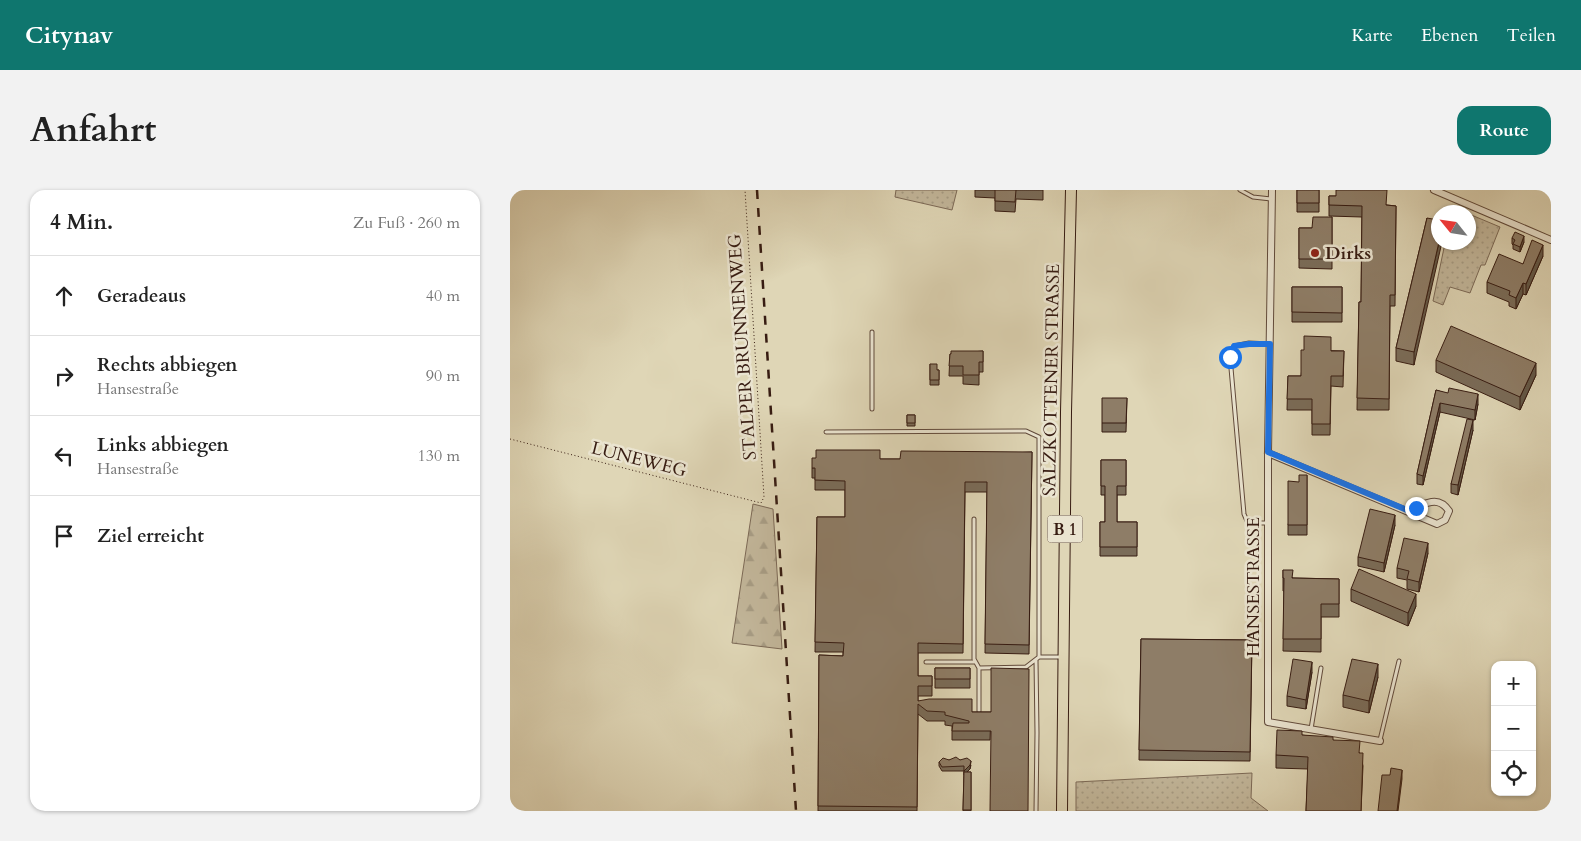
<!DOCTYPE html>
<html lang="de">
<head>
<meta charset="utf-8">
<style>
	body { margin:0; font-family:Cardo,serif; background:#f2f2f2; color:#222 }
	.controls { position:absolute; right:15px; bottom:15px; display:grid; overflow:hidden; border-radius:10px; box-shadow:0 1px 4px #0004 }
	.controls button { width:45px; height:45px; display:grid; place-items:center; padding:0; border:0; border-bottom:1px solid #e0e0e0; background:#fff; color:#222; font:25px sans-serif }
	.compass { position:absolute; left:921px; top:15px; width:45px; height:45px; border-radius:50%; background:#fff; box-shadow:0 1px 4px #0004; rotate:300deg }
	.stop { position:absolute; width:15px; height:15px; margin:-11px; border:4px solid #1a73e8; border-radius:50%; background:#fff }
	.stop.end { background:#1a73e8; border-color:#fff; box-shadow:0 1px 5px #0008 }
	.list { margin:0; padding:0; list-style:none }
	h2 { display:flex; justify-content:space-between; align-items:center; height:65px; margin:0; padding:0 20px; font-size:21px }
	h2 small { font-size:16px; font-weight:400; color:#767676 }
	.list li { display:grid; grid-template-columns:32px 1fr auto; gap:15px; align-items:center; box-sizing:border-box; height:80px; padding:0 20px; border-top:1px solid #e0e0e0 }
	.list b { display:block; font-size:19px; white-space:nowrap }
	.list p { margin:0; font-size:16px; white-space:nowrap; color:#767676 }
	.list em { font-size:16px; font-style:normal; color:#767676 }
	.icon { flex:none; width:28px; height:28px; fill:none; stroke:currentColor; stroke-width:2; stroke-linecap:round; stroke-linejoin:round }
	.map { position:relative; flex:none; width:1041px; height:621px; overflow:hidden; border-radius:15px }
	header { display:flex; align-items:center; gap:30px; box-sizing:border-box; height:70px; padding:0 25px; background:#0f766e; color:#fff }
	header strong { font-size:24px }
	nav { display:flex; gap:28px; margin-inline-start:auto; font-size:18px }
	.intro { display:flex; align-items:center; justify-content:space-between; box-sizing:border-box; height:120px; padding:0 30px }
	h1 { margin:0; font-size:35px }
	.button { padding:12px 22px; border-radius:15px; background:#0f766e; color:#fff; font-size:18px; font-weight:700 }
	main { display:flex; gap:30px; padding:0 30px }
	aside { flex:1; background:#fff; border-radius:15px; box-shadow:0 1px 4px #0004 }
	.map>svg:first-child { display:block }
</style>
</head>
<body>
<header>
<strong>Citynav</strong>
<nav><a>Karte</a><a>Ebenen</a><a>Teilen</a></nav>
</header>
<div class="intro"><h1>Anfahrt</h1><a class="button">Route</a></div>
<main>
<aside>
<h2>4 Min.<small>Zu Fuß · 260 m</small></h2>
<ul class="list">
<li><svg class="icon" aria-label="ahead" viewBox="0 0 24 24"><path d="M12 20V5M6 11l6-6 6 6"/></svg><div><b>Geradeaus</b></div><em>40 m</em></li>
<li><svg class="icon" aria-label="right" viewBox="0 0 24 24"><path d="M7 20v-9h11M14 6l5 5-5 5"/></svg><div><b>Rechts abbiegen</b><p>Hansestraße</p></div><em>90 m</em></li>
<li><svg class="icon" aria-label="left" viewBox="0 0 24 24"><path d="M17 20v-9H6M10 6l-5 5 5 5"/></svg><div><b>Links abbiegen</b><p>Hansestraße</p></div><em>130 m</em></li>
<li><svg class="icon" aria-label="arrive" viewBox="0 0 24 24"><path d="M6 21V4h12l-3 4 3 4H6"/></svg><div><b>Ziel erreicht</b></div></li>
</ul>
</aside>
<div class="map">
<svg width="1041" height="621" viewBox="0 0 1041 621">
	<defs>
		<pattern id="grass-dots" width="8" height="8" patternUnits="userSpaceOnUse" patternTransform="scale(1.25)"><rect width="8" height="8" fill="#c2b69a"/><path d="M2 2h.1M6 6h.1" fill="none" stroke="#a79c84" stroke-width="1.8" stroke-linecap="round"/></pattern>
		<pattern id="forest-firs" width="22" height="20" patternUnits="userSpaceOnUse" patternTransform="scale(1.25)"><rect width="22" height="20" fill="#c2b69a"/><path d="M5 1l3.5 6h-7zM16 11l3.5 6h-7z" fill="#a79c84"/></pattern>
	</defs>
	<rect width="100%" height="100%" fill="#dfd6b6"/>
	<filter id="stains"><feTurbulence type="fractalNoise" baseFrequency=".004" numOctaves="4"/><feColorMatrix values="0 0 0 0 .2 0 0 0 0 .09 0 0 0 0 .02 0 0 0 .5 -.17"/></filter>
	<radialGradient id="worn" r=".72"><stop offset=".6" stop-color="#630" stop-opacity="0"/><stop offset="1" stop-color="#630" stop-opacity=".3"/></radialGradient>
	<path fill="url(#grass-dots)" stroke="#7c6956" d="M 386,0 L 447,0 L 442,20 L 385,7 Z
		M 959,24 L 990,37 L 975,75 L 971,75 L 960,103 L 940,97 L 933,115 L 923,111 L 935,53 L 958,52 Z
		M 742,583 L 741,608 L 758,621 L 566,621 L 566,592 Z"/>
	<path fill="url(#forest-firs)" stroke="#7c6956" d="M 243,314 L 263,319 L 272,459 L 222,453 Z"/>
	<g fill="none" stroke-linecap="round" stroke-linejoin="round">
		<g stroke="#614a3b" stroke-width="5">
			<path id="service" d="M 730,0 L 743,7 L 761,9
				M 362,142 L 362,219
				M 316,242 L 516,241 L 529,247 L 529,467 L 553,467
				M 464,329 L 464,469 L 469,478 L 516,477 L 529,467
				M 757,333 L 746,333 L 737,331 L 734,324 L 720,167 L 724,156 L 739,153 L 760,154
				M 416,472 L 465,472
				M 469,478 L 469,521
				M 801,539 L 811,478
				M 870,550 L 889,471
				M 526,621 L 527,543 L 526,470"/>
		</g>
		<g stroke="#614a3b" stroke-width="8">
			<path id="minor" d="M 762,0 L 758,263 L 758,532 L 870,551
				M 924,0 L 1041,50
				M 758,263 L 927,334 L 935,330 L 939,321 C 927,303 913,316 897,320"/>
		</g>
		<g stroke="#371c12" stroke-width="12">
			<path id="primary" d="M 552,621 L 556,222 L 561,0"/>
		</g>
		<path stroke="#371c12" stroke-width="1" stroke-dasharray="1 2.5" stroke-linecap="butt" d="M 0,249 L 251,313 L 254,307 L 235,0"/>
		<use href="#service" stroke="#eae4d0" stroke-width="3"/>
		<use href="#minor" stroke="#eae4d0" stroke-width="6"/>
		<use href="#primary" stroke="#dfd6b6" stroke-width="10"/>
		<path stroke="#371c12" stroke-width="2.5" stroke-dasharray="9 9" stroke-linecap="butt" d="M 247,0 L 286,621"/>
	</g>
	<path fill="#7a6c59" stroke="#371c12" d="M 465,0 L 533,0 L 533,10 L 506,9 L 505,22 L 485,21 L 485,8 L 465,7 Z
		M 787,0 L 809,0 L 809,22 L 787,22 Z
		M 819,6 L 826,6 L 877,15 L 886,16 L 885,116 L 880,116 L 879,220 L 847,220 L 849,112 L 851,112 L 852,27 L 819,26 Z
		M 822,27 L 822,79 L 789,78 L 789,38 L 802,38 Z
		M 917,28 L 904,175 L 886,171 L 886,158 Z
		M 1002,48 L 1014,52 L 1010,62 L 1003,59 L 1003,55 L 1002,54 Z
		M 1033,66 L 1016,105 L 1013,104 L 1006,119 L 999,116 L 999,112 L 977,103 L 977,92 L 1013,74 Z
		M 782,97 L 832,97 L 832,132 L 782,132 Z
		M 794,160 L 834,161 L 833,197 L 821,196 L 820,245 L 802,245 L 802,220 L 777,220 L 778,186 L 791,186 Z
		M 473,161 L 473,182 L 469,182 L 469,195 L 453,194 L 453,186 L 439,186 L 440,164 Z
		M 926,170 L 1026,185 L 1010,220 L 926,182 Z
		M 420,174 L 427,180 L 429,180 L 429,195 L 420,195 Z
		M 926,200 L 968,214 L 965,230 L 930,222 L 913,295 L 907,294 L 907,284 Z
		M 617,208 L 616,242 L 592,242 L 592,233 Z
		M 397,225 L 405,225 L 405,236 L 397,236 Z
		M 963,240 L 948,305 L 941,303 L 941,294 Z
		M 522,262 L 519,464 L 475,463 L 477,302 L 455,302 L 453,463 L 408,463 L 408,486 L 422,486 L 422,506 L 408,506 L 408,511 L 462,522 L 481,522 L 480,550 L 442,550 L 442,536 L 435,535 L 435,531 L 417,531 L 408,524 L 407,621 L 308,621 L 309,465 L 333,466 L 333,462 L 305,462 L 307,327 L 335,327 L 335,300 L 305,300 L 305,288 L 302,288 L 302,278 L 370,269 L 390,269 Z
		M 591,270 L 616,270 L 616,305 L 607,305 L 607,332 L 627,332 L 627,366 L 590,366 L 590,332 L 595,332 L 595,305 L 591,305 Z
		M 797,285 L 797,345 L 778,345 L 778,335 L 789,292 Z
		M 885,335 L 874,382 L 848,376 L 848,367 Z
		M 918,363 L 909,402 L 897,399 L 897,390 L 887,388 L 887,378 Z
		M 773,380 L 783,388 L 829,389 L 829,427 L 811,427 L 811,462 L 773,461 L 774,401 L 773,401 Z
		M 841,399 L 906,416 L 898,436 L 841,411 Z
		M 631,449 L 742,450 L 740,571 L 629,570 Z
		M 425,478 L 460,478 L 460,498 L 425,498 Z
		M 802,482 L 796,519 L 777,516 L 777,506 Z
		M 868,487 L 859,523 L 833,517 L 833,505 Z
		M 792,545 L 823,550 L 850,563 L 853,576 L 851,621 L 796,621 L 798,579 L 766,578 L 766,565 Z
		M 439,570 L 450,570 L 461,575 L 460,579 L 457,582 L 461,582 L 461,621 L 453,621 L 454,581 L 432,581 L 429,576 L 429,572 Z"/>
	<path fill="#635848" stroke="#371c12" d="M 1014,46 L 1014,52 L 1010,62 L 1010,57 Z
		M 929,52 L 932,52 L 904,175 L 904,162 Z
		M 1033,55 L 1033,66 L 1016,105 L 1016,94 Z
		M 1013,93 L 1013,104 L 1006,119 L 1006,108 Z
		M 1026,173 L 1026,185 L 1010,220 L 1010,207 Z
		M 968,204 L 968,214 L 965,230 L 965,220 Z
		M 930,213 L 930,222 L 913,295 L 913,286 Z
		M 963,230 L 963,240 L 948,305 L 948,295 Z
		M 885,325 L 885,335 L 874,382 L 874,373 Z
		M 918,353 L 918,363 L 909,402 L 909,392 Z
		M 906,404 L 906,416 L 898,436 L 898,423 Z
		M 802,472 L 802,482 L 796,519 L 796,510 Z
		M 868,474 L 868,487 L 859,523 L 859,511 Z
		M 461,571 L 460,579 L 454,585 L 454,581 Z
		M 892,580 L 892,589 L 888,621 L 887,621 Z"/>
	<path fill="#8e7d67" stroke="#371c12" d="M 485,0 L 506,0 L 505,12 L 485,11 Z
		M 787,0 L 809,0 L 809,13 L 787,13 Z
		M 826,0 L 877,0 L 876,15 L 886,16 L 885,105 L 880,105 L 879,209 L 847,208 L 849,112 L 851,112 L 852,16 L 819,15 L 819,6 L 826,6 Z
		M 803,27 L 822,27 L 822,69 L 789,69 L 789,38 L 802,38 Z
		M 917,28 L 928,30 L 928,52 L 929,52 L 904,162 L 886,158 Z
		M 1005,42 L 1014,46 L 1010,57 L 1003,54 L 1005,50 L 1002,48 Z
		M 1022,50 L 1033,55 L 1016,94 L 1013,93 L 1006,108 L 999,105 L 1000,101 L 977,92 L 989,64 L 1013,74 Z
		M 782,97 L 832,97 L 832,123 L 782,122 Z
		M 941,136 L 1026,173 L 1010,207 L 926,170 Z
		M 794,146 L 821,147 L 821,161 L 834,161 L 833,186 L 821,186 L 820,234 L 802,234 L 802,209 L 777,209 L 778,186 L 791,186 L 791,160 L 794,160 Z
		M 441,161 L 473,161 L 473,172 L 469,172 L 469,185 L 453,185 L 453,176 L 439,176 L 440,164 L 441,164 Z
		M 420,174 L 427,174 L 427,180 L 429,180 L 429,190 L 420,190 Z
		M 939,198 L 968,204 L 965,220 L 930,213 L 913,286 L 907,284 L 926,200 L 938,203 Z
		M 592,208 L 617,208 L 616,233 L 592,233 Z
		M 397,225 L 405,225 L 405,233 L 397,233 Z
		M 957,229 L 963,230 L 948,295 L 941,294 Z
		M 306,260 L 370,260 L 370,269 L 390,269 L 391,261 L 522,262 L 519,455 L 475,454 L 477,292 L 455,292 L 453,454 L 408,453 L 408,486 L 422,486 L 422,496 L 408,496 L 408,511 L 419,509 L 462,509 L 462,522 L 481,522 L 481,478 L 519,479 L 518,621 L 480,621 L 481,541 L 442,541 L 443,533 L 459,533 L 459,531 L 435,525 L 435,522 L 417,521 L 408,514 L 407,617 L 308,616 L 309,465 L 333,466 L 334,453 L 305,452 L 307,327 L 335,327 L 335,291 L 305,290 L 305,278 L 302,278 L 302,268 L 306,268 Z
		M 591,270 L 616,270 L 616,296 L 607,296 L 607,332 L 627,332 L 627,357 L 590,357 L 590,332 L 595,332 L 595,296 L 591,296 Z
		M 789,285 L 797,285 L 797,335 L 778,335 L 778,291 L 789,292 Z
		M 860,319 L 885,325 L 874,373 L 848,367 Z
		M 894,348 L 918,353 L 909,392 L 897,389 L 899,381 L 887,378 Z
		M 849,379 L 906,404 L 898,423 L 841,399 Z
		M 773,380 L 783,380 L 782,388 L 829,389 L 829,414 L 811,414 L 811,449 L 773,449 L 774,388 L 773,388 Z
		M 631,449 L 742,450 L 740,562 L 629,560 Z
		M 783,469 L 802,472 L 796,510 L 777,506 Z
		M 842,469 L 868,474 L 859,511 L 833,505 Z
		M 425,478 L 460,478 L 460,489 L 425,489 Z
		M 767,540 L 792,541 L 792,545 L 823,547 L 823,550 L 850,551 L 849,563 L 853,563 L 851,621 L 796,621 L 798,567 L 766,565 Z
		M 446,567 L 450,570 L 457,568 L 461,571 L 460,575 L 454,581 L 454,576 L 432,577 L 429,572 L 433,568 L 439,570 Z
		M 881,578 L 892,580 L 887,621 L 868,621 L 872,585 L 880,585 Z
		M 454,582 L 461,582 L 461,620 L 453,620 Z"/>
	<g fill="none" stroke-linecap="round" stroke-linejoin="round">
		<path stroke="#1a73e8" stroke-width="6" d="M 720,167 L 724,156 L 739,154 L 760,154 L 758,262 L 897,320 L 906,318"/>
	</g>
	<circle fill="#8f2418" stroke="#eae4d0" stroke-width="2" cx="805" cy="63" r="5"/>
	<g text-anchor="middle" stroke-width="5" stroke-linejoin="round" paint-order="stroke">
		<rect fill="#eae4d0" stroke="#6d584b" stroke-width="1" x="537.5" y="325.5" width="35" height="27" rx="4"/>
		<g font-size="16" font-weight="bold" fill="#371c12">
			<text x="555" y="345">B 1</text>
		</g>
		<g font-size="18" font-weight="bold" fill="#371c12" stroke="#eae4d0" text-anchor="start">
			<text x="815" y="69">Dirks</text>
		</g>
		<g font-size="18" fill="#371c12" stroke="#eae4d0">
			<text transform="translate(232 157) rotate(-94)" y="6">STALPER BRUNNENWEG</text>
			<text transform="translate(541 190) rotate(-89)" y="6">SALZKOTTENER STRASSE</text>
			<text transform="translate(129 269) rotate(14)" y="6">LUNEWEG</text>
			<text transform="translate(743 397) rotate(-90)" y="6">HANSESTRASSE</text>
		</g>
	</g>
	<rect width="100%" height="100%" filter="url(#stains)"/>
	<rect width="100%" height="100%" fill="url(#worn)"/>
</svg>
<div class="controls">
<button>+</button>
<button>−</button>
<button><svg class="icon" aria-label="locate" viewBox="0 0 24 24"><circle cx="12" cy="12" r="6"/><path d="M12 2v4M12 18v4M2 12h4M18 12h4"/></svg></button>
</div>
<svg class="compass" viewBox="-18 -18 36 36"><path d="M0-13l5 13h-10z" fill="#e53935"/><path d="M0 13l5-13h-10z" fill="#767676"/></svg>
<div class="stop" style="left:720px;top:167px"></div>
<div class="stop end" style="left:906px;top:318px"></div>
</div>
</main>
</body>
</html>
